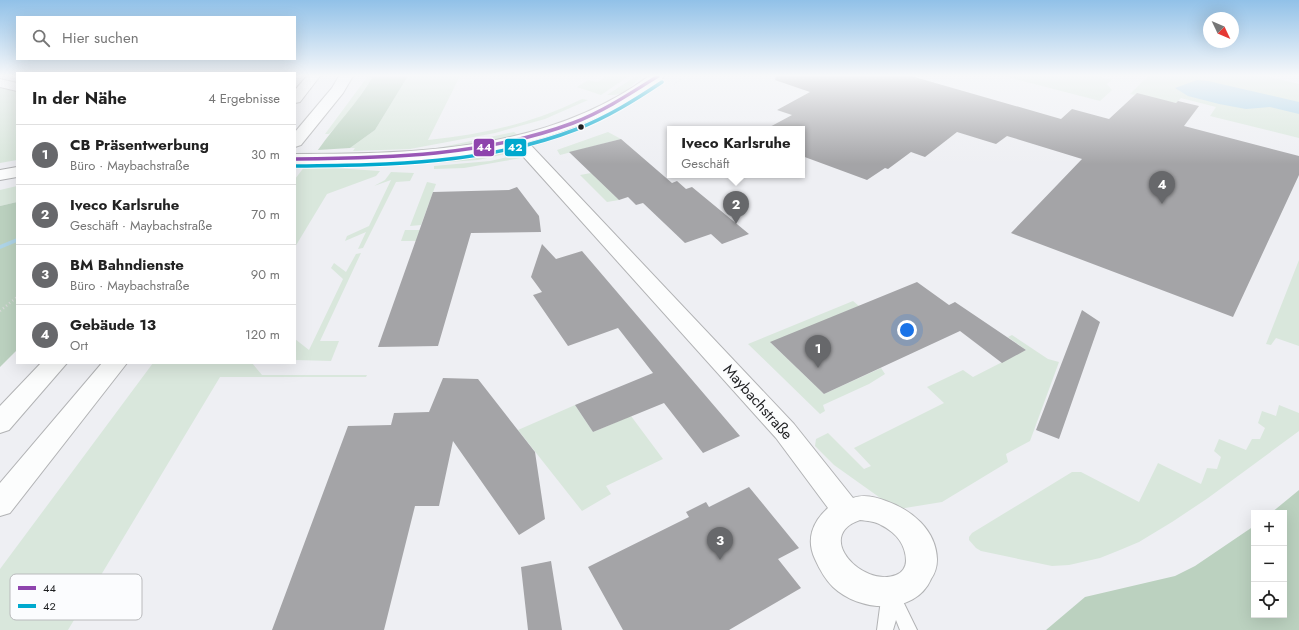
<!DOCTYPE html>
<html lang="de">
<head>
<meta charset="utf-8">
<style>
	body { margin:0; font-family:Jost,sans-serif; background:#f2f2f2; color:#222 }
	.controls { position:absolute; right:12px; bottom:12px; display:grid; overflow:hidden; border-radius:0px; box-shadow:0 4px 16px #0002 }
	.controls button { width:36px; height:36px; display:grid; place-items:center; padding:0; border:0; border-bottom:1px solid #e0e0e0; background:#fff; color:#222; font:20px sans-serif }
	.compass { position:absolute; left:1203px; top:12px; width:36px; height:36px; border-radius:50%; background:#fff; box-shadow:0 4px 16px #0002; rotate:134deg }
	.you { position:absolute; left:907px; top:330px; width:14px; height:14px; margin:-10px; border:3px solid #fff; border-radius:50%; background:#1a73e8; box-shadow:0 0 0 6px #1a73e833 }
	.badge { display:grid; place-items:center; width:26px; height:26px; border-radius:50%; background:#67686b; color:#fff; font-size:13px; font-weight:700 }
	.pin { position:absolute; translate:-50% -33px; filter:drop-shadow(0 1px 2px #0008) }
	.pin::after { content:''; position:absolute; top:21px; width:14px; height:12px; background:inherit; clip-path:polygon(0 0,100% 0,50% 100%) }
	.popup { position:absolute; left:667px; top:126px; width:138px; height:52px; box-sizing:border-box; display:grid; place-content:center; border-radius:0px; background:#fff; filter:drop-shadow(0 1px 3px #0005); font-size:13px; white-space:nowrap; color:#767676 }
	.popup b { font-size:15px; color:#222 }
	.popup::after { content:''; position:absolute; left:50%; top:100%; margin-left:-8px; border:8px solid transparent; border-top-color:#fff }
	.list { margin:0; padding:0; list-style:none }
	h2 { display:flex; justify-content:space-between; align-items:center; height:52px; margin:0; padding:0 16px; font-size:17px }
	h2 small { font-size:13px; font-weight:400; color:#767676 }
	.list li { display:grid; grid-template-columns:26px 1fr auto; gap:12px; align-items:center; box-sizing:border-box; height:60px; padding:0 16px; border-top:1px solid #e0e0e0 }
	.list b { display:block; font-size:15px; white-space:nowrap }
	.list p { margin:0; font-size:13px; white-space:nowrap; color:#767676 }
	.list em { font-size:13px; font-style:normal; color:#767676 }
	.icon { flex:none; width:22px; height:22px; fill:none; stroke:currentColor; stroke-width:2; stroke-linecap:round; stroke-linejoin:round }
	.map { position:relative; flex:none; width:1299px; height:630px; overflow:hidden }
	.search { position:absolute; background:#fff; box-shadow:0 4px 16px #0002; left:16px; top:16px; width:280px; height:44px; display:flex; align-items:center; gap:10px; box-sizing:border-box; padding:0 14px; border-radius:0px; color:#767676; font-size:15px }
	.panel { position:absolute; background:#fff; box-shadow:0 4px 16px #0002; left:16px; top:72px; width:280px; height:292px; border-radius:0px }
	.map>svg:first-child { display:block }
</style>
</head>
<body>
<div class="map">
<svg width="1299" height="630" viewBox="0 0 1299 630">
	<rect width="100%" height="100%" fill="#eeeff3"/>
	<path fill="#d9e7dc" d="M 368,76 L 373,76 L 349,113 L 329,134 L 325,134 Z
		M 408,76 L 460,76 L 428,140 C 467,136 505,129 542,116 C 556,111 569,105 582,99 L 588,100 L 545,119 L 495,133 L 410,149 L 353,151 L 355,148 L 350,148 L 375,130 Z
		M 606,76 L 629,76 L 601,95 L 577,87 L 588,80 L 598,82 Z
		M 636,76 L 643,76 C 627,87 628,96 607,95 Z
		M 1004,76 L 1098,76 L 1112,80 L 1107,84 L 1112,90 L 1100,101 Z
		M 1148,76 L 1266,76 L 1299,84 L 1299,138 L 1210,116 L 1216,107 L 1181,98 L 1176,103 L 1130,94 Z
		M 0,87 L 17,90 L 17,160 L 0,163 Z
		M 514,132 L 519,136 L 462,148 L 428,150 Z
		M 608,132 L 621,139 L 560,155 L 557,150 Z
		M 496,152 L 510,153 L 478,160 L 435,163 L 444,159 Z
		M 516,155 L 521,158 L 464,168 L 434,169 L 434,166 L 490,161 Z
		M 305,166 L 380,171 L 376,176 L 327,194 L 295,247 L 295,179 Z
		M 391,172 L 414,173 L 410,181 L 396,182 L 363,248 L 358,249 L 366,232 L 345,241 L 347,236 L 369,226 L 391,180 L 374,186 L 385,180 Z
		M 591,173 L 619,200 L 607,202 L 580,175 Z
		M 427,182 L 436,184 L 421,225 L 410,226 Z
		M 17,186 L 17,202 L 0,206 L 0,190 Z
		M 405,230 L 420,230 L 416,241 L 401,241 Z
		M 361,253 L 320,341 L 339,341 L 331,361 L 295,360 L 295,339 L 309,350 L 343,279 L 331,268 L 334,263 L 346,272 L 356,254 Z
		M 1299,260 L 1299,346 L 1276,338 L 1271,345 L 1266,344 Z
		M 853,301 L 859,306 L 771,343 L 824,394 L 881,368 L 885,374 L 869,384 L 823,405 L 825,411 L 820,414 L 748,344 Z
		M 1012,335 L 1048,359 L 1059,362 L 1030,441 L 1006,454 L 1008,462 L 942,502 L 905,508 L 900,512 L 834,465 L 815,446 L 816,439 L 828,433 L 864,469 L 871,466 L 854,448 L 944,403 L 927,387 L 963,370 L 973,377 L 1026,350 L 1008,337 Z
		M 153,363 L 252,363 L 262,375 L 367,375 L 366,377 L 220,377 L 68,630 L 0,630 L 0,569 Z
		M 575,405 L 593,432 L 631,416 L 663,459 L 606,486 L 611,494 L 582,511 L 518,430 Z
		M 1279,405 L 1299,413 L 1299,431 L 1208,498 L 1172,522 L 1139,542 L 1120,550 L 1100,558 L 1069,565 L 1052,566 L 981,551 L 976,548 L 969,540 L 969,537 L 972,533 L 1072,472 L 1081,472 L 1139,502 L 1158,463 L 1201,484 L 1207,468 L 1217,469 L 1221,457 L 1214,451 L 1219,439 L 1246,450 L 1252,439 L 1260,439 L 1265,428 L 1258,423 L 1262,411 L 1276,416 Z"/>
	<path fill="#bbd1bf" d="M 373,76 L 408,76 L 375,130 L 350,148 L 318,150 C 336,124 358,103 373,76 Z
		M 17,202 L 17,350 L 0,367 L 0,206 Z
		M 1299,490 L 1299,630 L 1046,630 L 1085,597 L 1175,576 L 1195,566 L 1254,526 L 1254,615 L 1284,615 L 1284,513 L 1271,513 Z"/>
	<path fill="#aed4e7" d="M 1197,80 L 1208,81 L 1299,102 L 1299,114 L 1270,107 L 1246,109 L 1219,104 L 1188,96 L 1175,88 Z"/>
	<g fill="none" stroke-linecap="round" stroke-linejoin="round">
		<path fill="#aed4e7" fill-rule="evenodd" d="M 17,238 L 17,242 L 0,249 L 0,245 Z"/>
	</g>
	<path fill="#a4a4a7" d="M 776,76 L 911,76 L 1061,119 L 1072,109 L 1109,119 L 1137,93 L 1176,103 L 1178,101 L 1199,106 L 1184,126 L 1299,156 L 1299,175 L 1233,317 L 1011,233 L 1082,159 L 1007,136 L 996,144 L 957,132 L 925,157 L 911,152 L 888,169 L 885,168 L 867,180 L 802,156 L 802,129 L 766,129 L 792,115 L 777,110 L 810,92 L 775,80 Z
		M 621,139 L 672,183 L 677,181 L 686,189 L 692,187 L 749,234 L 722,244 L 711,234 L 685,243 L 643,203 L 636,205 L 628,197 L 619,200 L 569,152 Z
		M 517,187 L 539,216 L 541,232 L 471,233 L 438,346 L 378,347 L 433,192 L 509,190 Z
		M 542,244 L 556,259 L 582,251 L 740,436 L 703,453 L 664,403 L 593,432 L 575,405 L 653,373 L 618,328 L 568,346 L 533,295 L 542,292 L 531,277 Z
		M 917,282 L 949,305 L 955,302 L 1026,350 L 1002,363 L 960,331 L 824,394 L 770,342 Z
		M 1082,310 L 1100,322 L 1059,439 L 1036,430 Z
		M 443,378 L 478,379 L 535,452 L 545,519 L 519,535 L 453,441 L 439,506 L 415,506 L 384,630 L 272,630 L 348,426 L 391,425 L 394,413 L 429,412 Z
		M 749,487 L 799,548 L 778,559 L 801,588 L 729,630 L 623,630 L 588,567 L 689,517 L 686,512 L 706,502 L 709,507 Z
		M 551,561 L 562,630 L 528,630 L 521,567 Z"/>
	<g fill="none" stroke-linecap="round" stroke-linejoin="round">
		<g stroke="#b2b3b5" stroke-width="2">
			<path id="service" d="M 890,584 L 896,587 L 917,630 L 900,630 L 896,620 L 893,630 L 877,630 L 882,592 L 884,587 Z"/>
		</g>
		<g stroke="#b2b3b5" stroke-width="2">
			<path id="minor" d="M 0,79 L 17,83 L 17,91 L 0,87 Z
				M 518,136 L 524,138 L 794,424 L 853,498 C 864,494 876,497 886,501 C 912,510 936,530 937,559 C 937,567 935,573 931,579 C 915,616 859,612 833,587 C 825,579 820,570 815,559 C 806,540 812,522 828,508 L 776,438 L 512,144 L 510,141 L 512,138 ZM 860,520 C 867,521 875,521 881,525 C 895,532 906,544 906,561 C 906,567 902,573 896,575 C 863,588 813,536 860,520 Z"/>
		</g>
		<g stroke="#b2b3b5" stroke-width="2">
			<path id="secondary" d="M 649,76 L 664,76 C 656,89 630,101 617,108 C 513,161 409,164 295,164 L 295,154 C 416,154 547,151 649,76 Z
				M 17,167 L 17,177 L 0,180 L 0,170 Z"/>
		</g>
		<g stroke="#b2b3b5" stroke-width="2">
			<path id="motorway" d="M 307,76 L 320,76 L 300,102 L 295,103 L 295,90 Z
				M 339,76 L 353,76 L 343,93 L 301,145 L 295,147 L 295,132 L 332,88 Z
				M 41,363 L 67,363 L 9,430 L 0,433 L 0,406 Z
				M 102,363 L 127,363 L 10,513 L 0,516 L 0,483 Z"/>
		</g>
		<path stroke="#d8d8d9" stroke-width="1.5" stroke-dasharray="0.5 2" stroke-linecap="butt" d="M 674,84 L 685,76"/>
		<path stroke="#d8d8d9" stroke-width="2.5" stroke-dasharray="1 3" stroke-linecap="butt" d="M 0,311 L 17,297"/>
		<use href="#service" fill="#fcfdfd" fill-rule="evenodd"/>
		<use href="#minor" fill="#fcfdfd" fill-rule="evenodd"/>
		<use href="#secondary" fill="#fcfdfd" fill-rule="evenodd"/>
		<use href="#motorway" fill="#fcfdfd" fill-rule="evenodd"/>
		<g stroke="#fbfcfe" stroke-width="5.5">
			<path id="bus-1" d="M 295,159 C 389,158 484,156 573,123 C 604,111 631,93 658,76"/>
		</g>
		<g stroke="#fbfcfe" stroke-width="5.5">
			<path id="bus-2" d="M 295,166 C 390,165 487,164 577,129 C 608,117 635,100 662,82"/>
		</g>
		<use href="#bus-1" stroke="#8e44ad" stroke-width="3.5"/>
		<use href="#bus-2" stroke="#00a9ce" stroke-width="3.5"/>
	</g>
	<linearGradient id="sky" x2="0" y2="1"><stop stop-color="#91c1e8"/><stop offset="0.46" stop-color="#f7f8fa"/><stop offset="1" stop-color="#f7f8fa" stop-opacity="0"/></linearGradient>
	<rect width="1299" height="164" fill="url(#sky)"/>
	<circle fill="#1f2022" stroke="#fbfcfe" stroke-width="1.5" cx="581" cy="127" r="3.5"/>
	<g text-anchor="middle" stroke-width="4" stroke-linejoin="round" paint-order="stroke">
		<g font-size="15" fill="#1f2022" stroke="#fbfcfe">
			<text transform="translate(758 402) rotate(48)" y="5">Maybachstraße</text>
		</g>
	</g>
	<rect x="10" y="574" width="132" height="46" rx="6" fill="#fbfcfe" stroke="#b9babc" stroke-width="1"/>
	<rect x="18" y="586" width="18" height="4" fill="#8e44ad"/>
	<rect x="18" y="604" width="18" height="4" fill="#00a9ce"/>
	<g font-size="11" fill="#1f2022">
		<text x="43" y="592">44</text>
		<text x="43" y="610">42</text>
	</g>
	<g stroke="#fbfcfe" stroke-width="1.5">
		<rect x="473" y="138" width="22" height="19" rx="4" fill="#8e44ad"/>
		<rect x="504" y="138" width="23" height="19" rx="4" fill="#00a9ce"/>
	</g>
	<g font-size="11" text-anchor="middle" font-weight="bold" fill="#fff">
		<text x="484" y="151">44</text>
		<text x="515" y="151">42</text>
	</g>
</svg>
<div class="controls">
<button>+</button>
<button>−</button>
<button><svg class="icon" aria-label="locate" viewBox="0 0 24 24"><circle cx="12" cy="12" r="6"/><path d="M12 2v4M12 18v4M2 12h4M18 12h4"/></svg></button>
</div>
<svg class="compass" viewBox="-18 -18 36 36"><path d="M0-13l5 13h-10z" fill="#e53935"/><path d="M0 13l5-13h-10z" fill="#767676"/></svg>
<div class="you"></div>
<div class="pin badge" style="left:818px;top:368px">1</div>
<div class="pin badge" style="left:736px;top:224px">2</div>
<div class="popup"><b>Iveco Karlsruhe</b>Geschäft</div>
<div class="pin badge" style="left:720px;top:560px">3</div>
<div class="pin badge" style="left:1162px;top:204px">4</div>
<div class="search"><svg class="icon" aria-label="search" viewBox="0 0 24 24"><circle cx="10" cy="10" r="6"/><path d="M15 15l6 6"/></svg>Hier suchen</div>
<section class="panel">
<h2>In der Nähe<small>4 Ergebnisse</small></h2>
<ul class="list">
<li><span class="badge">1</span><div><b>CB Präsentwerbung</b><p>Büro · Maybachstraße</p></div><em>30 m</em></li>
<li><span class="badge">2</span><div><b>Iveco Karlsruhe</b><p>Geschäft · Maybachstraße</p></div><em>70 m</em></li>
<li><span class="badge">3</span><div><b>BM Bahndienste</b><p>Büro · Maybachstraße</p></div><em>90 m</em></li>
<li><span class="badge">4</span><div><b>Gebäude 13</b><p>Ort</p></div><em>120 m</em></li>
</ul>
</section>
</div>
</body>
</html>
